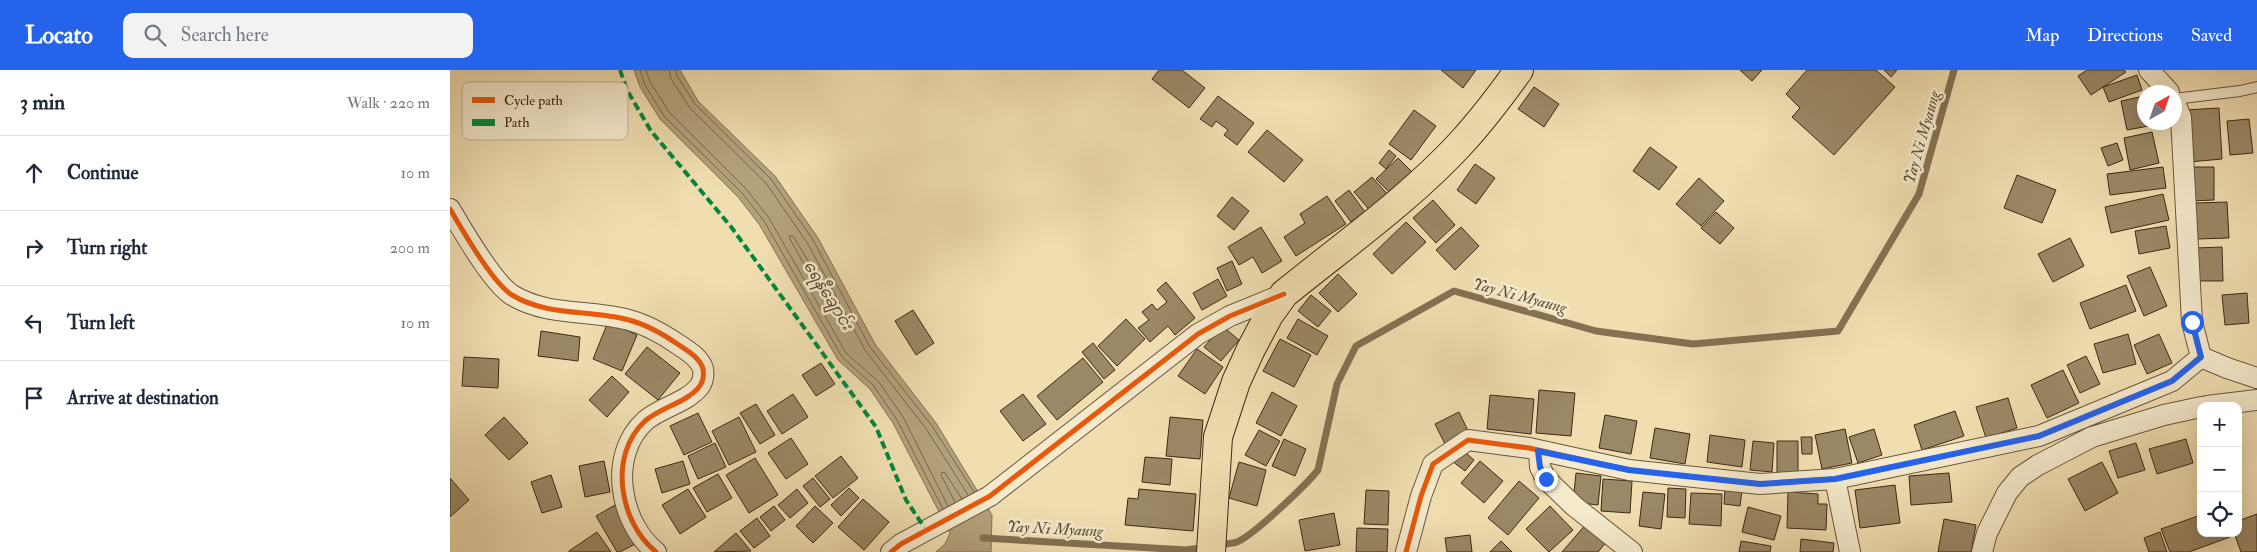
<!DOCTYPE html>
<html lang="en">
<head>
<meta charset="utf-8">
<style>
	body { margin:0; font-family:"IM FELL Double Pica","Noto Sans Myanmar",serif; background:#f2f2f3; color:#1f2937 }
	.controls { position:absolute; right:15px; bottom:15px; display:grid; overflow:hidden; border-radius:10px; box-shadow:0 5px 20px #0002 }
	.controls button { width:45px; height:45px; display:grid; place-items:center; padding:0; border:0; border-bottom:1px solid #e0e1e3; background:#fff; color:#1f2937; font:25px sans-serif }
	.compass { position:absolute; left:1687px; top:15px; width:45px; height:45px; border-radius:50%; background:#fff; box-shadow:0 5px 20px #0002; rotate:40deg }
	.stop { position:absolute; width:15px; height:15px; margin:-11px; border:4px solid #2563eb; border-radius:50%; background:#fff }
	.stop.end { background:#2563eb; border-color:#fff; box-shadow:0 1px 5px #0008 }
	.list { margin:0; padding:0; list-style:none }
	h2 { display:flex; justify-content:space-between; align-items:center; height:65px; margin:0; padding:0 20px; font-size:21px }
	h2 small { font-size:16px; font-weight:400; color:#747a83 }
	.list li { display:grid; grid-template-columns:32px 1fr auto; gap:15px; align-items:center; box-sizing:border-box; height:75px; padding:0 20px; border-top:1px solid #e0e1e3 }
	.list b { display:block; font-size:19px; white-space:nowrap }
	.list em { font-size:16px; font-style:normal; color:#747a83 }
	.icon { flex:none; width:28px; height:28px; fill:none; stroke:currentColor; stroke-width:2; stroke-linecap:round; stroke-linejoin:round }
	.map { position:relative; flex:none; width:1807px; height:482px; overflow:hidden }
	header { display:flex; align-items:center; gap:30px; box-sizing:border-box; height:70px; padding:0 25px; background:#2563eb; color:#fff }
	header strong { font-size:24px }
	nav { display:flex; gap:28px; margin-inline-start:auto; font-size:18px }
	.search { width:350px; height:45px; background:#f2f2f3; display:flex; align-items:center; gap:12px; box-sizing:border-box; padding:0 18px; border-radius:10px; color:#747a83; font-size:19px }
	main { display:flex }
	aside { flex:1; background:#fff }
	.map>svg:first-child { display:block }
</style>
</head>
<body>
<header>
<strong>Locato</strong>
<div class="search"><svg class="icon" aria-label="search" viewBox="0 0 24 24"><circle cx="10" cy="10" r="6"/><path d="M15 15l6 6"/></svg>Search here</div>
<nav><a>Map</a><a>Directions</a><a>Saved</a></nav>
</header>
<main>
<aside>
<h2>3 min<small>Walk · 220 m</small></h2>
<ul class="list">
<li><svg class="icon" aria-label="ahead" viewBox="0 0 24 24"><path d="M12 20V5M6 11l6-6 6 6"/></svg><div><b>Continue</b></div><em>10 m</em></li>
<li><svg class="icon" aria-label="right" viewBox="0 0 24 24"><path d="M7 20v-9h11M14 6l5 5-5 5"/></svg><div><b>Turn right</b></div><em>200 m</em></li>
<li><svg class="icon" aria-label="left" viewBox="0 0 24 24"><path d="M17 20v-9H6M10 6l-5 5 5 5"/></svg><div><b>Turn left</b></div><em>10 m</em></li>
<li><svg class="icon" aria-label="arrive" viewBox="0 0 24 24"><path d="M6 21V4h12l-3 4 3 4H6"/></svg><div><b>Arrive at destination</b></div></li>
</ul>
</aside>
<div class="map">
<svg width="1807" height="482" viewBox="0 0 1807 482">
	<rect width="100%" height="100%" fill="#f0deb1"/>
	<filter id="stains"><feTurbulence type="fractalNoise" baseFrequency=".004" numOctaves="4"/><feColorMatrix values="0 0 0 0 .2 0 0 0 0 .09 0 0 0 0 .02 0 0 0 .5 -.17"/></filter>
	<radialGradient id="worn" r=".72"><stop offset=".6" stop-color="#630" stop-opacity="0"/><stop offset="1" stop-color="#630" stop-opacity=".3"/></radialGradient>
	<path fill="#b3a17c" stroke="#847153" d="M 184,0 L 230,0 L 248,31 L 325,106 L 368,168 L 425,274 L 486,353 L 542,445 L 541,482 L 486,482 L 495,474 L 500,463 L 443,353 L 420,319 L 388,290 L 309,154 L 288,127 L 210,49 L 190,17 Z"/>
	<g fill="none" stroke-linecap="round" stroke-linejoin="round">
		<path stroke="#786648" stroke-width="1" d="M 190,0 L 195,15 L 214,46 L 292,123 L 314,151 L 392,287 L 423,315 L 447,350 L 493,439
			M 196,0 L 200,12 L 219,42 L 296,119 L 319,148 L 396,283 L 429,312 L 453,347 L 498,436
			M 219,0 L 221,9 L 240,38 L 316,113 L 358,174 L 415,280 L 477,360 L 518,425
			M 226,0 L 227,6 L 245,34 L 321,109 L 363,170 L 420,277 L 482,356 L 524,422
			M 340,166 L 343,166 L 369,209 L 368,212 L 364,212 L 340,169 Z
			M 505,432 L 491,405 L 492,402 L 495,403 L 512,429"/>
		<path stroke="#847153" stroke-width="7" d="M 533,468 L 736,480 L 757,477
			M 768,475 C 774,474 781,474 787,472 C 804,465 856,415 868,400 L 887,314 L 906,276 L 1004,221 L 1146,261 L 1243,274 L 1388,261 L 1469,124 L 1504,0"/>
	</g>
	<path fill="#9b8866" stroke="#3e2a15" d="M 709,0 L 732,0 L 755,18 L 739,38 L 702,9 Z
		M 991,0 L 1026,0 L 1013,18 Z
		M 1290,0 L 1312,0 L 1302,11 Z
		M 1357,0 L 1426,0 L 1445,17 L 1384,85 L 1342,47 L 1350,38 L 1336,24 Z
		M 1434,0 L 1447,0 L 1441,7 Z
		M 1637,0 L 1674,0 L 1676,2 L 1641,25 L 1628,6 Z
		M 1687,5 L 1692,20 L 1659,32 L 1653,17 Z
		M 1084,17 L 1109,34 L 1094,57 L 1068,39 Z
		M 768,26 L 804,53 L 787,75 L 774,65 L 778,60 L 766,51 L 762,57 L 750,49 Z
		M 1694,26 L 1694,52 L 1704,52 L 1704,55 L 1677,60 L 1671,31 Z
		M 1769,38 L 1772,89 L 1739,92 L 1735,40 Z
		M 964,40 L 986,56 L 961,90 L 939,74 Z
		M 1799,49 L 1803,83 L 1780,85 L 1777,51 Z
		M 817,60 L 853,90 L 834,112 L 798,82 Z
		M 1702,62 L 1709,93 L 1680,100 L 1674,68 Z
		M 1667,73 L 1673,90 L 1658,96 L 1651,78 Z
		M 1200,77 L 1227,97 L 1209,120 L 1183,101 Z
		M 939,80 L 946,86 L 936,99 L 929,93 Z
		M 948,88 L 964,104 L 942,125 L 926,109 Z
		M 1025,94 L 1045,108 L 1026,134 L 1007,120 Z
		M 1713,97 L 1716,118 L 1660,125 L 1657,104 Z
		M 1739,97 L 1764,97 L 1764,130 L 1740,131 Z
		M 1567,105 L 1606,120 L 1592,153 L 1554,138 Z
		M 922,107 L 940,127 L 922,143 L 904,122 Z
		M 1249,108 L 1274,131 L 1251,156 L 1226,134 Z
		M 899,120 L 915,142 L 901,152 L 885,131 Z
		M 1713,124 L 1719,150 L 1661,163 L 1655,137 Z
		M 877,126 L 896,154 L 846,186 L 834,167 L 855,153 L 850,144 Z
		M 782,127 L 799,141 L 784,160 L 767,146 Z
		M 983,130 L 1005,155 L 986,173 L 963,148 Z
		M 1777,132 L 1779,168 L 1747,169 L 1745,133 Z
		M 1266,142 L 1284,158 L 1270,174 L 1251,158 Z
		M 956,152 L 976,172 L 942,204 L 923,184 Z
		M 1716,156 L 1720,178 L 1689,184 L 1685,161 Z
		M 811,157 L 832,191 L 812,203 L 803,187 L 789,195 L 778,177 Z
		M 1011,157 L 1029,176 L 1005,200 L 986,180 Z
		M 1620,168 L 1634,196 L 1603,212 L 1588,184 Z
		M 1772,177 L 1773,211 L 1747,211 L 1746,178 Z
		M 782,191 L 792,214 L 777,221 L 767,198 Z
		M 1700,197 L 1717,236 L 1694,246 L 1677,206 Z
		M 888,204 L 907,224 L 888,242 L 869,223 Z
		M 768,209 L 777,226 L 752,240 L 743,223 Z
		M 716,212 L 745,248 L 725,265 L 718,256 L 700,272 L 688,258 L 699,250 L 692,242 L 702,234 L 707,240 L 717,232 L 707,220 Z
		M 1676,215 L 1686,241 L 1640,259 L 1630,233 Z
		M 1797,223 L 1799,253 L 1775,255 L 1772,225 Z
		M 861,225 L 881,241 L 868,257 L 848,241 Z
		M 463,240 L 484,273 L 466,285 L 445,251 Z
		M 676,249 L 695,269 L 667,296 L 648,276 Z
		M 848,249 L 878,266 L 867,285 L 837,268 Z
		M 158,252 L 187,265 L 172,301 L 143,289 Z
		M 772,256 L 789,270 L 771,291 L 754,277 Z
		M 91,261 L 130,267 L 128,291 L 88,286 Z
		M 1678,264 L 1686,294 L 1653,303 L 1644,274 Z
		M 1709,264 L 1722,293 L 1697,304 L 1684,275 Z
		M 830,269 L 861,285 L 844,317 L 813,301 Z
		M 643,273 L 665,300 L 654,309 L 632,282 Z
		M 197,277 L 230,303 L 208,330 L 175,304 Z
		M 747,279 L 773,297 L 755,324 L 728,306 Z
		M 1636,286 L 1650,314 L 1630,323 L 1617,295 Z
		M 14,287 L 49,289 L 48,318 L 12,316 Z
		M 633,288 L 653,312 L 607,350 L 587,326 Z
		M 371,293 L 385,314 L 366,326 L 352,305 Z
		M 1613,300 L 1629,333 L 1597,348 L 1581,315 Z
		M 162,306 L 179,322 L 157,347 L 139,330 Z
		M 1089,320 L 1125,323 L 1121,366 L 1086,363 Z
		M 822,322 L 847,336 L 831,366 L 806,353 Z
		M 343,324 L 358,347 L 332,364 L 317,341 Z
		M 573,324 L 596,354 L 573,371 L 550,341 Z
		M 1040,325 L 1084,329 L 1081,364 L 1037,359 Z
		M 1558,328 L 1567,358 L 1536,368 L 1526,337 Z
		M 306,334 L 325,365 L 310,374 L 290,343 Z
		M 1505,341 L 1514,366 L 1472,380 L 1464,355 Z
		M 1009,342 L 1020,365 L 996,376 L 985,354 Z
		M 248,343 L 262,372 L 234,385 L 220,356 Z
		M 1155,345 L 1187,351 L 1181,384 L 1149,378 Z
		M 54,347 L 78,373 L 59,390 L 35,365 Z
		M 289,347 L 306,382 L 279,395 L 262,361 Z
		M 720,347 L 753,350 L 750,389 L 716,386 Z
		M 1205,358 L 1240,364 L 1235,394 L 1200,388 Z
		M 1395,359 L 1402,393 L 1372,399 L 1365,365 Z
		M 1424,359 L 1432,385 L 1408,393 L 1399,367 Z
		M 809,360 L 830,371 L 816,396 L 795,385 Z
		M 1260,365 L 1295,370 L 1292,397 L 1257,392 Z
		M 1351,367 L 1362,367 L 1362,384 L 1352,384 Z
		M 341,368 L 358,394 L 336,409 L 318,383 Z
		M 834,369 L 856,379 L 845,406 L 822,396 Z
		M 1736,369 L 1743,393 L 1707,404 L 1699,379 Z
		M 1303,371 L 1324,373 L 1322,402 L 1300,400 Z
		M 1327,371 L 1348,371 L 1348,405 L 1327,405 Z
		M 265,373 L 276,397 L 248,409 L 238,386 Z
		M 1686,373 L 1695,400 L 1668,408 L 1659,381 Z
		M 1011,379 L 1024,390 L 1015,401 L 1002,391 Z
		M 391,386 L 408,408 L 383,428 L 365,406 Z
		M 695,387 L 722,389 L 720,415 L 692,412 Z
		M 305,388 L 328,425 L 299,443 L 276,405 Z
		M 154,391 L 160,422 L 135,427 L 129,396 Z
		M 233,391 L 240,414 L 212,423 L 205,399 Z
		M 1030,391 L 1053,411 L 1034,433 L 1011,413 Z
		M 789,392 L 816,400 L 807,436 L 779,428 Z
		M 1652,392 L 1668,423 L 1635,441 L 1618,409 Z
		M 1126,403 L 1151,406 L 1148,435 L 1123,432 Z
		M 1499,403 L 1502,432 L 1461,435 L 1459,406 Z
		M 268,404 L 282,428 L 257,442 L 243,418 Z
		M 101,405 L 112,437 L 92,443 L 81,412 Z
		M 0,408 L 19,430 L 0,447 Z
		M 363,408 L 380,429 L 370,437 L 353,416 Z
		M 1153,409 L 1182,411 L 1180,443 L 1151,441 Z
		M 1069,411 L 1089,428 L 1058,465 L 1038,448 Z
		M 1445,415 L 1450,453 L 1410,458 L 1405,420 Z
		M 399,418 L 409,428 L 391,446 L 381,435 Z
		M 1218,418 L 1236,419 L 1235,448 L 1217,447 Z
		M 238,419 L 256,447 L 230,464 L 212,435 Z
		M 347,419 L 358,433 L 340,448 L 328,435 Z
		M 689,419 L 746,424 L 743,461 L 675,455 L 678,428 L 688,429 Z
		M 1275,419 L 1292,421 L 1290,436 L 1274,434 Z
		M 916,420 L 939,421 L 938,455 L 914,454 Z
		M 1193,422 L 1215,424 L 1211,459 L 1189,456 Z
		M 1338,422 L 1368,424 L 1368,434 L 1377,434 L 1376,460 L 1337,458 Z
		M 1241,423 L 1272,424 L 1271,456 L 1239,454 Z
		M 413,429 L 439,452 L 414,480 L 388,457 Z
		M 165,435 L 187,473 L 170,482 L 167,482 L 146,446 Z
		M 324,436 L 335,450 L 321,461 L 310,447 Z
		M 365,436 L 383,453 L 363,473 L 346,456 Z
		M 1100,436 L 1123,460 L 1099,482 L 1076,459 Z
		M 1298,437 L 1331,446 L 1324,470 L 1292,462 Z
		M 884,443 L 890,475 L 855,481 L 849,450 Z
		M 1807,444 L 1807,482 L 1791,482 L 1784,463 L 1788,463 L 1788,451 Z
		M 1751,445 L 1751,463 L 1779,463 L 1780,467 L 1739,482 L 1720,482 L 1711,459 Z
		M 307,448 L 320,466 L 304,478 L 290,461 Z
		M 1494,449 L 1526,455 L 1521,482 L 1488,482 Z
		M 1137,453 L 1158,470 L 1148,482 L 1112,482 Z
		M 907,458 L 938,459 L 937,482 L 906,482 Z
		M 147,462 L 161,482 L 119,482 L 119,481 Z
		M 1710,462 L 1717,482 L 1699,482 L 1694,468 Z
		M 286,463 L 301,481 L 264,482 Z
		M 1020,465 L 1022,482 L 997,482 L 995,468 Z
		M 1351,469 L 1384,473 L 1383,482 L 1350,482 Z
		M 1051,471 L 1062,482 L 1040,482 Z
		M 1291,471 L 1321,476 L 1320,482 L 1289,482 Z"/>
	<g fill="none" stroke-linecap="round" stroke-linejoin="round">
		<g stroke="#6a573c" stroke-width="12">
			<path id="lane" d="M 1724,29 L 1790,21 L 1807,17"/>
		</g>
		<g stroke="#6a573c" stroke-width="22">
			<path id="street" d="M 1699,0 L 1719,22
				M 1724,31 L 1731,47 L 1742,252 L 1751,287 L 1777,298 L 1807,308
				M 0,139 C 13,161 42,212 62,225 C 98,247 140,239 179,250 C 198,255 213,264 229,275 C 238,281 250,288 253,299 C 254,305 253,312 249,317 C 236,333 211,337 195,351 C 158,385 169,452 206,482
				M 1757,336 L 1807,330
				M 1089,381 L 1090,397 L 1096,409 L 1124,436 L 1182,482
				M 1385,409 L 1400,482
				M 441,482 L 451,474 L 540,426 L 748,264 L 780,246 L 834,224
				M 956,482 L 971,426 L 983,394 L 1018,370 L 1079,378 L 1179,400 L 1310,414 L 1385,409 L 1589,366 L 1722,311 L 1751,287
				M 1532,482 L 1537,463 L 1557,423 L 1570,407 L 1588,395 L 1642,367 L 1714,345 L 1751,337"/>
		</g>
		<g stroke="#3e2a15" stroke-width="30">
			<path id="primary" d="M 761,482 L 768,367 L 786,312 L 801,279 L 819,245 L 834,224 C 893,176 961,128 1012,72 C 1033,49 1051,25 1069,0"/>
		</g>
		<use href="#lane" stroke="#f5eacc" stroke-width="10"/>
		<use href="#street" stroke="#f5eacc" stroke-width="20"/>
		<use href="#primary" stroke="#f0deb1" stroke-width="28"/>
		<path stroke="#00873e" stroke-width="4" stroke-dasharray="8 4" stroke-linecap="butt" d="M 170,0 L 177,20 L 201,61 L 282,158 L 426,357 L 456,430 L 476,460"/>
		<g stroke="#f5eacc" stroke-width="8">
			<path id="cycleway" d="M 0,139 C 13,161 42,212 62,225 C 98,247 140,239 179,250 C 198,255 213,264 229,275 C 238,281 250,288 253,299 C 254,305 253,312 249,317 C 236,333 211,337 195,351 C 158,385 169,452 206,482
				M 441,482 L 451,474 L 540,426 L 748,264 L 780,246 L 834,224
				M 956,482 L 971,426 L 983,394 L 1018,370 L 1079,378 L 1179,400 L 1310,414 L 1385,409 L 1589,366 L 1722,311 L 1751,287"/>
		</g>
		<use href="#cycleway" stroke="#e8590c" stroke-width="5"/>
	</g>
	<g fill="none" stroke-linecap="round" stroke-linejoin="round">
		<path stroke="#2563eb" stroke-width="6" d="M 1096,409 L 1090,397 L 1088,381 L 1179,400 L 1310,414 L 1385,409 L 1589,366 L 1722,311 L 1751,287 L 1742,252"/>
	</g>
	<g text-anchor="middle" stroke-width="5" stroke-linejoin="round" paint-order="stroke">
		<g font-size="16" font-style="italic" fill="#614e34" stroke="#f5eacc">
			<text transform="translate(1471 67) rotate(-74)" y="6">Yay Ni Myaung</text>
			<text transform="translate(379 225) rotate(58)" y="6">ရေနီချောင်း</text>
			<text transform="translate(1070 225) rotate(15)" y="6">Yay Ni Myaung</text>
			<text transform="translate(605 458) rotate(3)" y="6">Yay Ni Myaung</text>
		</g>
	</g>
	<rect x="12" y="12" width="166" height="58" rx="8" fill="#f5eacc" stroke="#beb095" stroke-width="1"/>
	<rect x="22" y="27" width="23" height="6" fill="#e8590c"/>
	<rect x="22" y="49" width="23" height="7" fill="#00873e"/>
	<g font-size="14" fill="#3e2a15">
		<text x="54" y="35">Cycle path</text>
		<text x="54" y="57">Path</text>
	</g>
	<rect width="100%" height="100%" filter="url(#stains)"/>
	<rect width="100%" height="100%" fill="url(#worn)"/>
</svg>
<div class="controls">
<button>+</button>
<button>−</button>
<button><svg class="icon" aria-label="locate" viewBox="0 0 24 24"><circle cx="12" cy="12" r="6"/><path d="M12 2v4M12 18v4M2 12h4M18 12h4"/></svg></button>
</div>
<svg class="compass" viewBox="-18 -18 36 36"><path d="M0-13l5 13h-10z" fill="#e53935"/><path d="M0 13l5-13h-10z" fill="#747a83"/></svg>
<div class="stop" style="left:1742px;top:252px"></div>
<div class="stop end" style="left:1096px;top:409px"></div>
</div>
</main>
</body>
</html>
